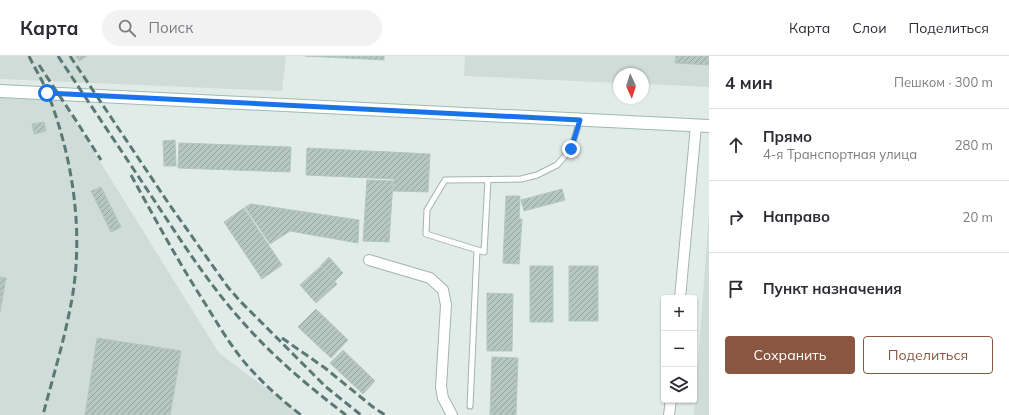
<!DOCTYPE html>
<html lang="ru">
<head>
<meta charset="utf-8">
<style>
	body { margin:0; font-family:Mulish,sans-serif; background:#f2f2f3; color:#2b2b33 }
	.controls { position:absolute; right:12px; bottom:12px; display:grid; overflow:hidden; border-radius:4px; box-shadow:0 1px 3px #0004 }
	.controls button { width:36px; height:36px; display:grid; place-items:center; padding:0; border:0; border-bottom:1px solid #e1e1e2; background:#fff; color:#2b2b33; font:20px sans-serif }
	.compass { position:absolute; left:613px; top:12px; width:36px; height:36px; border-radius:50%; background:#fff; box-shadow:0 1px 3px #0004; rotate:176deg }
	.stop { position:absolute; width:12px; height:12px; margin:-9px; border:3px solid #1a73e8; border-radius:50%; background:#fff }
	.stop.end { background:#1a73e8; border-color:#fff; box-shadow:0 1px 4px #0008 }
	.list { margin:0; padding:0; list-style:none }
	h2 { display:flex; justify-content:space-between; align-items:center; height:52px; margin:0; padding:0 16px; font-size:17px }
	h2 small { font-size:13px; font-weight:400; color:#7c7c81 }
	.list li { display:grid; grid-template-columns:26px 1fr auto; gap:12px; align-items:center; box-sizing:border-box; height:72px; padding:0 16px; border-top:1px solid #e1e1e2 }
	.list b { display:block; font-size:15px; white-space:nowrap }
	.list p { margin:0; font-size:13px; white-space:nowrap; color:#7c7c81 }
	.list em { font-size:13px; font-style:normal; color:#7c7c81 }
	.actions { display:flex; gap:8px; padding:12px 16px }
	.actions a { flex:1; padding:9px 0; border:1px solid #885641; border-radius:4px; text-align:center; font-size:14px; color:#885641 }
	.actions .main { background:#885641; color:#fff }
	.icon { flex:none; width:22px; height:22px; fill:none; stroke:currentColor; stroke-width:2; stroke-linecap:round; stroke-linejoin:round }
	.map { position:relative; flex:none; width:709px; height:359px; overflow:hidden }
	header { display:flex; align-items:center; gap:24px; box-sizing:border-box; height:56px; padding:0 20px; background:#fff; border-bottom:1px solid #e1e1e2 }
	header strong { font-size:19px }
	nav { display:flex; gap:22px; margin-inline-start:auto; font-size:14px }
	.search { width:280px; height:36px; background:#f2f2f3; display:flex; align-items:center; gap:10px; box-sizing:border-box; padding:0 14px; border-radius:22px; color:#7c7c81; font-size:15px }
	main { display:flex }
	aside { flex:1; background:#fff }
	.map>svg:first-child { display:block }
</style>
</head>
<body>
<header>
<strong>Карта</strong>
<div class="search"><svg class="icon" aria-label="search" viewBox="0 0 24 24"><circle cx="10" cy="10" r="6"/><path d="M15 15l6 6"/></svg>Поиск</div>
<nav><a>Карта</a><a>Слои</a><a>Поделиться</a></nav>
</header>
<main>
<div class="map">
<svg width="709" height="359" viewBox="0 0 709 359">
	<defs>
		<pattern id="building-hatch" width="6" height="6" patternUnits="userSpaceOnUse"><rect width="6" height="6" fill="#b6c7c1"/><path d="M-1 1l2-2M0 6l6-6M5 7l2-2" fill="none" stroke="#94a39e"/></pattern>
	</defs>
	<rect width="100%" height="100%" fill="#e1ece8"/>
	<path fill="#cfdcd7" d="M 0,0 L 286,0 L 282,35 L 0,23 Z
		M 465,0 L 709,0 L 709,31 L 643,28 L 643,18 L 619,18 L 619,27 L 464,20 Z
		M 0,42 L 61,43 L 219,297 L 302,359 L 0,359 Z
		M 709,157 L 709,359 L 694,359 Z"/>
	<path fill="url(#building-hatch)" stroke="#b3c6c0" d="M 76,0 L 87,0 L 79,5 Z
		M 305,0 L 384,0 L 384,4 Z
		M 676,0 L 709,0 L 709,9 L 675,7 Z
		M 44,66 L 46,75 L 34,78 L 32,68 Z
		M 175,84 L 176,110 L 164,110 L 163,85 Z
		M 179,87 L 291,91 L 290,116 L 178,112 Z
		M 307,92 L 430,98 L 428,136 L 393,135 L 394,123 L 306,119 Z
		M 367,124 L 393,125 L 389,186 L 363,185 Z
		M 101,131 L 121,171 L 111,176 L 91,135 Z
		M 562,133 L 565,144 L 524,155 L 521,144 Z
		M 506,140 L 520,140 L 519,163 L 522,163 L 519,208 L 503,207 Z
		M 251,148 L 359,164 L 358,187 L 290,175 L 270,188 L 245,151 Z
		M 244,152 L 282,209 L 262,223 L 224,166 Z
		M 329,201 L 343,217 L 335,225 L 321,209 Z
		M 321,210 L 337,228 L 316,247 L 300,229 Z
		M 530,210 L 553,210 L 553,266 L 530,266 Z
		M 569,210 L 598,210 L 598,265 L 569,265 Z
		M 0,221 L 6,222 L 0,256 Z
		M 487,237 L 513,238 L 512,295 L 487,295 Z
		M 316,253 L 348,284 L 331,302 L 298,271 Z
		M 97,282 L 181,295 L 170,359 L 85,359 Z
		M 343,294 L 375,325 L 363,338 L 330,307 Z
		M 492,301 L 518,302 L 516,359 L 490,359 Z"/>
	<g fill="none" stroke-linecap="round" stroke-linejoin="round">
		<g stroke="#a3b4b0" stroke-width="7">
			<path id="service" d="M 488,124 L 484,196 L 426,178 L 427,154 L 445,124 L 521,123 L 537,119 L 557,109 L 571,93 L 580,64
				M 470,350 L 477,194"/>
		</g>
		<g stroke="#a3b4b0" stroke-width="12">
			<path id="minor" d="M 369,204 L 430,222 L 443,234 L 446,249 L 441,331 L 443,342 L 452,359
				M 680,242 L 696,70
				M 669,359 L 671,344"/>
		</g>
		<g stroke="#9eb9b2" stroke-width="14">
			<path id="secondary" d="M 0,35 L 709,70"/>
		</g>
		<use href="#service" stroke="#fff" stroke-width="5"/>
		<use href="#minor" stroke="#fff" stroke-width="10"/>
		<use href="#secondary" stroke="#fff" stroke-width="12"/>
		<path stroke="#5b7974" stroke-width="3" stroke-dasharray="8 4" stroke-linecap="butt" d="M 29,0 C 35,13 43,25 48,38 C 74,105 85,182 70,253 C 63,289 52,324 43,359
			M 58,0 C 89,47 121,94 152,141 C 180,183 207,226 241,264 C 272,300 308,330 346,359
			M 70,0 L 169,148 L 227,230 L 241,246 L 326,331 L 361,359
			M 39,9 L 77,66 L 101,104
			M 131,119 C 155,163 179,207 206,249 C 217,267 228,285 241,302 C 259,324 279,342 301,359
			M 282,282 L 325,312 L 373,351 L 385,359"/>
	</g>
	<g fill="none" stroke-linecap="round" stroke-linejoin="round">
		<path stroke="#1a73e8" stroke-width="5" d="M 47,37 L 580,64 L 571,93"/>
	</g>
</svg>
<div class="controls">
<button>+</button>
<button>−</button>
<button><svg class="icon" aria-label="layers" viewBox="0 0 24 24"><path d="M12 4l9 5-9 5-9-5zM3 14l9 5 9-5"/></svg></button>
</div>
<svg class="compass" viewBox="-18 -18 36 36"><path d="M0-13l5 13h-10z" fill="#e53935"/><path d="M0 13l5-13h-10z" fill="#7c7c81"/></svg>
<div class="stop" style="left:47px;top:37px"></div>
<div class="stop end" style="left:571px;top:93px"></div>
</div>
<aside>
<h2>4 мин<small>Пешком · 300 m</small></h2>
<ul class="list">
<li><svg class="icon" aria-label="ahead" viewBox="0 0 24 24"><path d="M12 20V5M6 11l6-6 6 6"/></svg><div><b>Прямо</b><p>4-я Транспортная улица</p></div><em>280 m</em></li>
<li><svg class="icon" aria-label="right" viewBox="0 0 24 24"><path d="M7 20v-9h11M14 6l5 5-5 5"/></svg><div><b>Направо</b></div><em>20 m</em></li>
<li><svg class="icon" aria-label="arrive" viewBox="0 0 24 24"><path d="M6 21V4h12l-3 4 3 4H6"/></svg><div><b>Пункт назначения</b></div></li>
</ul>
<div class="actions"><a class="main">Сохранить</a><a>Поделиться</a></div>
</aside>
</main>
</body>
</html>
